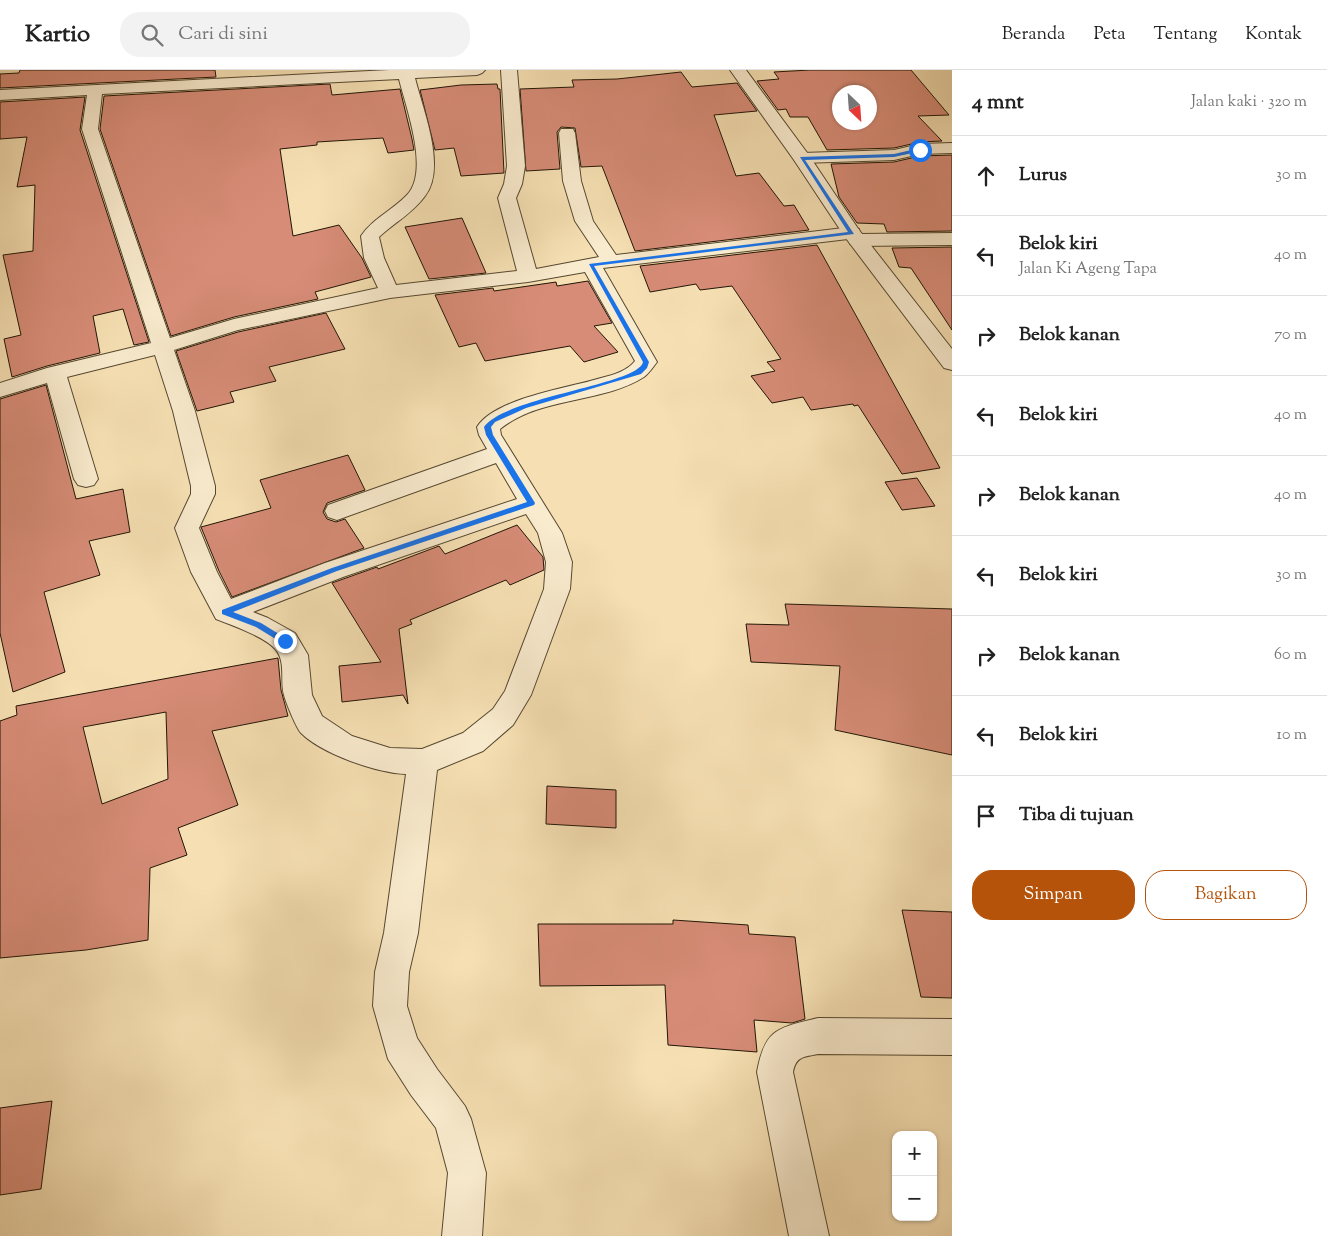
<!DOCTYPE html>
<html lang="id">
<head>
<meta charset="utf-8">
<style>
	body { margin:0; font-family:"Sorts Mill Goudy",serif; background:#f2f2f2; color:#222 }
	.controls { position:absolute; right:15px; bottom:15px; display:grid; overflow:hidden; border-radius:10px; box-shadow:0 1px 4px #0004 }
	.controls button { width:45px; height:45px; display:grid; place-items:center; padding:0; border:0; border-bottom:1px solid #e0e0e0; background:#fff; color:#222; font:25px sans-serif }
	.compass { position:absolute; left:832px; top:15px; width:45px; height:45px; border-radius:50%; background:#fff; box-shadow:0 1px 4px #0004; rotate:155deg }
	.stop { position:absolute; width:15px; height:15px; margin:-11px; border:4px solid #1a73e8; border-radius:50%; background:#fff }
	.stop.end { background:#1a73e8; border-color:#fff; box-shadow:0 1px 5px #0008 }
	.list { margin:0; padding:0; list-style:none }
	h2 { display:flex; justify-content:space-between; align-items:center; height:65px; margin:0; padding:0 20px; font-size:21px }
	h2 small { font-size:16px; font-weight:400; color:#767676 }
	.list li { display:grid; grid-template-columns:32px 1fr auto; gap:15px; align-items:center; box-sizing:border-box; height:80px; padding:0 20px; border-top:1px solid #e0e0e0 }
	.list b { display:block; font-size:19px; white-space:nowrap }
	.list p { margin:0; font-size:16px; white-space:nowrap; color:#767676 }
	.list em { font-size:16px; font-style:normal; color:#767676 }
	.actions { display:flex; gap:10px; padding:15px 20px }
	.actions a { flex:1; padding:11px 0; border:1px solid #b45309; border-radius:20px; text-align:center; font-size:18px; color:#b45309 }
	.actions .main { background:#b45309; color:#fff }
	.icon { flex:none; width:28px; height:28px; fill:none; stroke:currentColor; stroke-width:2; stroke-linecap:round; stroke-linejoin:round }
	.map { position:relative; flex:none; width:952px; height:1166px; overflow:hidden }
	header { display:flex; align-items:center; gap:30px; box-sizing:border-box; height:70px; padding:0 25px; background:#fff; border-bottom:1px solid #e0e0e0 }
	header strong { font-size:24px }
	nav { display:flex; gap:28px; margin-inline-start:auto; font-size:18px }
	.search { width:350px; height:45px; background:#f2f2f2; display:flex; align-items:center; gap:12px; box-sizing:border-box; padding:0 18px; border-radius:20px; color:#767676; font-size:19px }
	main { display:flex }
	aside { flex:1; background:#fff }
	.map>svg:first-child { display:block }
</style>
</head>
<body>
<header>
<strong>Kartio</strong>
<div class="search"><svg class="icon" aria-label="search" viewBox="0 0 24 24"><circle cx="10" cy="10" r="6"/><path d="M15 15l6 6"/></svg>Cari di sini</div>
<nav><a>Beranda</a><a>Peta</a><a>Tentang</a><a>Kontak</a></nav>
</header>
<main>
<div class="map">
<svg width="952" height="1166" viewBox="0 0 952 1166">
	<rect width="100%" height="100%" fill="#f6e0b3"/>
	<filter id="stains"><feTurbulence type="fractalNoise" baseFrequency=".004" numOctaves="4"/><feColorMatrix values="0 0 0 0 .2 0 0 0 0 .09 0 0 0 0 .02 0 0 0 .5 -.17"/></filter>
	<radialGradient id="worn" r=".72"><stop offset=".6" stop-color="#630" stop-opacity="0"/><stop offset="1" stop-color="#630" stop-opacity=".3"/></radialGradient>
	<path fill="#d78c77" stroke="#211505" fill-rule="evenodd" d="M 20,0 L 215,0 L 216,7 L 0,18 L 0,4 L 19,3 Z
		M 810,0 L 911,0 L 949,45 L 918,46 L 942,71 L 920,72 L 894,78 L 827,80 L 808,47 L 790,47 L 786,39 L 778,40 L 757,11 L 779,9 L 774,2 ZM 840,22 L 870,22 L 870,52 L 840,52 Z
		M 681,2 L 692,17 L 737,13 L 757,41 L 714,45 L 736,106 L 759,103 L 784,136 L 794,135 L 809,160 L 635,181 L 602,96 L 581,97 L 575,58 L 561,57 L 557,62 L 560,99 L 526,101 L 520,19 L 574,17 L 572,10 L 617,9 Z
		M 330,14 L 332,25 L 400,19 L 412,69 L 414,80 L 388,83 L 383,68 L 317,72 L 317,75 L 280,79 L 293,166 L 339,155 L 362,188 L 371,207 L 315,222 L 318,229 L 234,247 L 171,266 L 100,59 L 104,26 Z
		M 497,14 L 498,19 L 500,19 L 504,103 L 461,106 L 454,78 L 435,80 L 420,20 L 461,15 Z
		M 85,27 L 80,60 L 149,272 L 134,275 L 123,239 L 93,246 L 100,283 L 47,296 L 12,307 L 4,269 L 21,265 L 3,185 L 33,181 L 35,115 L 17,117 L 27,67 L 0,69 L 0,32 Z
		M 952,85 L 952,161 L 887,162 L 884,154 L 857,153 L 839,127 L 831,94 L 894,92 L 920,86 Z
		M 462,148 L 486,203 L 429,209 L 405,157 Z
		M 817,175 L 864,260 L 940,398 L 902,404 L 858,335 L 854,336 L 853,334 L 811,340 L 803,327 L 772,333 L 751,306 L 775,301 L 767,292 L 781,289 L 732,216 L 700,220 L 696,214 L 650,222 L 640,196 Z
		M 952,177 L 952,260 L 911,198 L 899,197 L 892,178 Z
		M 588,211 L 612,253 L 594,256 L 618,282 L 584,292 L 570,276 L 485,291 L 476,273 L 459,277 L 435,225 L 493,218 L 494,221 L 556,212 L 557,216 Z
		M 326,243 L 345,279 L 269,297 L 276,311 L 230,322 L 234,332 L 197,341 L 176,281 L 238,262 Z
		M 46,315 L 76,429 L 123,419 L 130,462 L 89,471 L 100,505 L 44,522 L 65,602 L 13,622 L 0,563 L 0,329 Z
		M 348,385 L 365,420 L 327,433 L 323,442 L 327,449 L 336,452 L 345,449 L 364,478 L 232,527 L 219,501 L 201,457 L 271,438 L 260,410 Z
		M 917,408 L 935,436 L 902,440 L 885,412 Z
		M 517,455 L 543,487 L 544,500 L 510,515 L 506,510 L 410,550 L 412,554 L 399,559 L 408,634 L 403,625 L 342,632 L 339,596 L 381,592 L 332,513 L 377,497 L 378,499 L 439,476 L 445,484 Z
		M 785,534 L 952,539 L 952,685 L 835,660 L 840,596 L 751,592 L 746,554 L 789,555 Z
		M 278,588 L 281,620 L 288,646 L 212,661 L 238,735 L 178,758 L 187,785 L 150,798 L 148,870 L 86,880 L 0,888 L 0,651 L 17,645 L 16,636 ZM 166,642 L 168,709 L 102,734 L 83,657 Z
		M 547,716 L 616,720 L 616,758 L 546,754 Z
		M 902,840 L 952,842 L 952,928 L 921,927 Z
		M 673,850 L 748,855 L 749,864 L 795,867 L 805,949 L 792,953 L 754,950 L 757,982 L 668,975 L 665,915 L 540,916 L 538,854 L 673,854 Z
		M 52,1031 L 41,1119 L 0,1125 L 0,1038 Z"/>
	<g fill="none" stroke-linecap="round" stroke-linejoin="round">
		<g stroke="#564830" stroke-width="2">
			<path id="minor" d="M 389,0 L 485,0 L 482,3 L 477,5 L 415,8 C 423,40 447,98 425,126 C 413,143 394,153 379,167 L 384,188 L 396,215 L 517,201 L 498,128 L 504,114 L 507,96 L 501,0 L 517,0 L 525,96 L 522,114 L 516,128 L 536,199 L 599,187 L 575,151 L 563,111 L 559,63 L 561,59 L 573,59 L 575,63 L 581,111 L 593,151 L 616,185 L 852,157 L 859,159 L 860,164 L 952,163 L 952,175 L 857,176 L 850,174 L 848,169 L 603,198 L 657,292 C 653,297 649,303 644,307 C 601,334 541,326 500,359 L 501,365 L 562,463 L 572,492 L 570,519 L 531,625 L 513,655 L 483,681 L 437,700 L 418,863 L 409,902 L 407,936 L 417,968 L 437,999 L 465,1036 L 471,1049 L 486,1103 L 482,1166 L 442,1166 L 448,1103 L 436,1058 L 411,1025 L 388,989 L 373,936 L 375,902 L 384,863 L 406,704 C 377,703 322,684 301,663 C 296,657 286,633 284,625 C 280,611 286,592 276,580 C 266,567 231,555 216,549 L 191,502 L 175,458 L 191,424 L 191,416 L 173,341 L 155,285 L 67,307 L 98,409 L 94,415 L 86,417 L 78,415 L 74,409 L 47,313 L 0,327 L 0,313 L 47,298 L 151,273 L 82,59 L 87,25 L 0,30 L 0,20 ZM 399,9 C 406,38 430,101 407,125 C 393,140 372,149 361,166 L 364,188 L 378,218 L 234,249 L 170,268 L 98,59 L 102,24 ZM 585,202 L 635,291 C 627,301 613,305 601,308 C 569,318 495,328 477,357 L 479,365 L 487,379 L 328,435 L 325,441 L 328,447 L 337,450 L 496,393 L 517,429 L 325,493 L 231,529 L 217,502 L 199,458 L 215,424 L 215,416 L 195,341 L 174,280 L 238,260 L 390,228 L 528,212 ZM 526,444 L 538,463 L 546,492 L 544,519 L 505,621 L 493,639 L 463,663 L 422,679 L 390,678 L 352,666 L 322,646 L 312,625 L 308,585 L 295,563 L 268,548 L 253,542 L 343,507 Z
				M 952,73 L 952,83 L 920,84 L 894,90 L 802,93 L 796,92 L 793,88 L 796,84 L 802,83 L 894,80 L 920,74 Z
				M 818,948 L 952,949 L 952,985 L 818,984 C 804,987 796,986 793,1002 L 829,1166 L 789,1166 L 757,1002 C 765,958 778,958 818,948 Z"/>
		</g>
		<g stroke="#564830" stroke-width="2">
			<path id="tertiary" d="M 730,0 L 746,0 L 808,84 L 859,160 L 952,279 L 952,300 L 944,298 L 845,167 L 794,90 Z"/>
		</g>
		<use href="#minor" fill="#f9ebce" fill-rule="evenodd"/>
		<use href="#tertiary" fill="#f9ebce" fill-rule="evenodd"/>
	</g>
	<path fill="#1a73e8" d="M 920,78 L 922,81 L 894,87 L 805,90 L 854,164 L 594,196 L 649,292 L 647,298 L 641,304 L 526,338 L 495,352 L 491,357 L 493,365 L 535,433 L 534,435 L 337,501 L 233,542 L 261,553 L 287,569 L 287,573 L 282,573 L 256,557 L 222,544 L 222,540 L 332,498 L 527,432 L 486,365 L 484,357 C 507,326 638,315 643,292 L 589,194 L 848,162 L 800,87 L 894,84 Z"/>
	<rect width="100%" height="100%" filter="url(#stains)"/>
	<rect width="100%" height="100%" fill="url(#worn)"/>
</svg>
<div class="controls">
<button>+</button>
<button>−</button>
</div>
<svg class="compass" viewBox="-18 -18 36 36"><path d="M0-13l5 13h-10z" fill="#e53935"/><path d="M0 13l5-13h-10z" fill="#767676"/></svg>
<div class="stop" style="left:920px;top:80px"></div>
<div class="stop end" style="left:285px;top:571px"></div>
</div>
<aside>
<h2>4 mnt<small>Jalan kaki · 320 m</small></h2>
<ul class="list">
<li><svg class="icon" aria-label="ahead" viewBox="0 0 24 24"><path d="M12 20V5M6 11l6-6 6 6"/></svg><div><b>Lurus</b></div><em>30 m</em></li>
<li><svg class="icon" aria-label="left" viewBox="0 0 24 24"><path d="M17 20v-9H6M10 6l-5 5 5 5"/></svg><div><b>Belok kiri</b><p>Jalan Ki Ageng Tapa</p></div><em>40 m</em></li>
<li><svg class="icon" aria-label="right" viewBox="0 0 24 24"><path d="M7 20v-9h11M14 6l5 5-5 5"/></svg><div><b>Belok kanan</b></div><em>70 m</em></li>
<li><svg class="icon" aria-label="left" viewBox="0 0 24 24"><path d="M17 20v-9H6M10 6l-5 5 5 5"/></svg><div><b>Belok kiri</b></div><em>40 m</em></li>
<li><svg class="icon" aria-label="right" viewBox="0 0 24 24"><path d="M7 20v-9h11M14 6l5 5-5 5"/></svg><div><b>Belok kanan</b></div><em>40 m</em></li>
<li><svg class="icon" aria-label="left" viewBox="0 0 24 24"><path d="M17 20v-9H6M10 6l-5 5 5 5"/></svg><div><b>Belok kiri</b></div><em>30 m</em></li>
<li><svg class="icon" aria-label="right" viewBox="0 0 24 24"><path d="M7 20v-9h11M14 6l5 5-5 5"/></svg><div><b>Belok kanan</b></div><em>60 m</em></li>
<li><svg class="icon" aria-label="left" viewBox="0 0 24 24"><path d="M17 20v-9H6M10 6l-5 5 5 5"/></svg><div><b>Belok kiri</b></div><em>10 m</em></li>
<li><svg class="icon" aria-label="arrive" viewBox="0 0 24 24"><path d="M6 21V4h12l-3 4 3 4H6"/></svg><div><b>Tiba di tujuan</b></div></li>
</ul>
<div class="actions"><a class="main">Simpan</a><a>Bagikan</a></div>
</aside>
</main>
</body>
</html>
